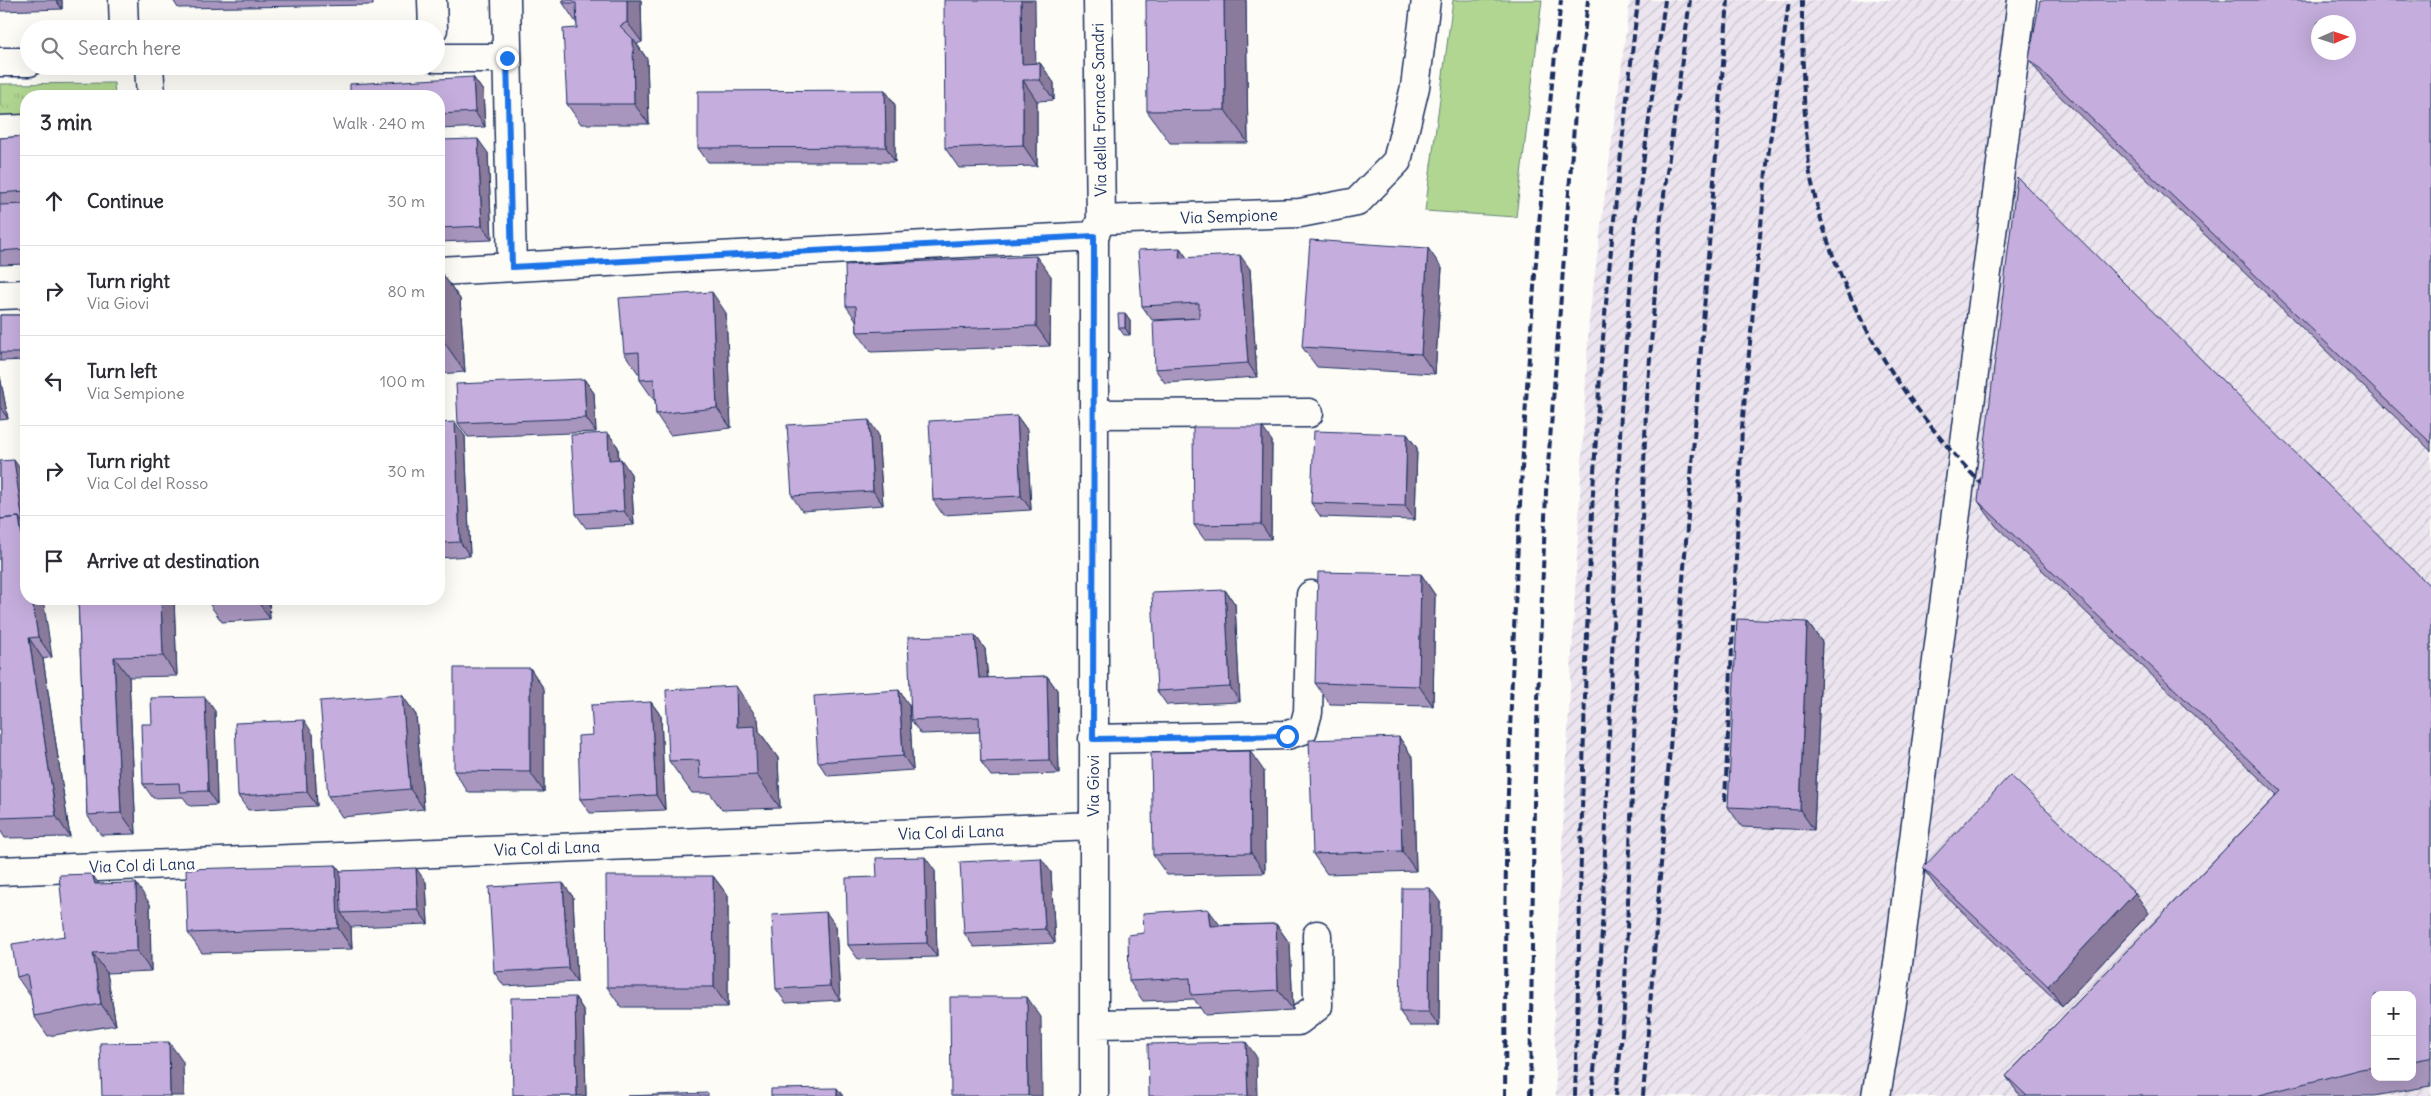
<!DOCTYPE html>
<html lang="en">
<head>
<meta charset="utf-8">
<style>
	body { margin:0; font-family:Delius,sans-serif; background:#f7f7f7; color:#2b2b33 }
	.controls { position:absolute; right:15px; bottom:15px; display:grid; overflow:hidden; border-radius:10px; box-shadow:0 5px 20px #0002 }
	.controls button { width:45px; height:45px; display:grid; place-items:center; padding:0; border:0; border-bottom:1px solid #e1e1e2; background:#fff; color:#2b2b33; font:25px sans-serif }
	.compass { position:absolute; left:2311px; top:15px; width:45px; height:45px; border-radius:50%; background:#fff; box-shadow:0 5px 20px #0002; rotate:87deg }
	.stop { position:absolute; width:15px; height:15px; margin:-11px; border:4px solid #1a73e8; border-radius:50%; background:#fff }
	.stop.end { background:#1a73e8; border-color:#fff; box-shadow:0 1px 5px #0008 }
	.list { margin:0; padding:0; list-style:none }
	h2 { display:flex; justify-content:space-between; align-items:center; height:65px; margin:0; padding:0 20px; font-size:21px }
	h2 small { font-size:16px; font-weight:400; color:#7c7c81 }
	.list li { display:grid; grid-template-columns:32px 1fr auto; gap:15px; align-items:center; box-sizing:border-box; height:90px; padding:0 20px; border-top:1px solid #e1e1e2 }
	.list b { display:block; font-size:19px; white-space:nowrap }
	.list p { margin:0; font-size:16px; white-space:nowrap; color:#7c7c81 }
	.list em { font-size:16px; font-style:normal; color:#7c7c81 }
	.icon { flex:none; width:28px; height:28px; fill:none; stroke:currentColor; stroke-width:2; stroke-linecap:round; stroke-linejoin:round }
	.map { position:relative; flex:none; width:2431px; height:1096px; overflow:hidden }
	.search { position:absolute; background:#fff; box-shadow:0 5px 20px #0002; left:20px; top:20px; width:425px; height:55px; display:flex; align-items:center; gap:12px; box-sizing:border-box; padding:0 18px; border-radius:28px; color:#7c7c81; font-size:19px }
	.panel { position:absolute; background:#fff; box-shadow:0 5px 20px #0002; left:20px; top:90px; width:425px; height:515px; border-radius:20px }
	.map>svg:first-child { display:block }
</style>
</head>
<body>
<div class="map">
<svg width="2431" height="1096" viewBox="0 0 2431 1096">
	<defs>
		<pattern id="industrial-furrows" width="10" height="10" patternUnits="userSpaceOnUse" patternTransform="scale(1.25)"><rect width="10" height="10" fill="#ece5ef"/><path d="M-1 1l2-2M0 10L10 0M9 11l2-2" fill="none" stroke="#cac5cf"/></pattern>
		<pattern id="grass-tufts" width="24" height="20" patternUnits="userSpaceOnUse" patternTransform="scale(1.25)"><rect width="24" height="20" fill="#b1d691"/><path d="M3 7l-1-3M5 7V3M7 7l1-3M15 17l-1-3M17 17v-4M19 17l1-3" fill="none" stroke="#98b87f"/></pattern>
	</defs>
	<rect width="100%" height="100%" fill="#fdfcf7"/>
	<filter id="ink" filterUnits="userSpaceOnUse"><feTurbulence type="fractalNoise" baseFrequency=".02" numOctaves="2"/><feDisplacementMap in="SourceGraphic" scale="10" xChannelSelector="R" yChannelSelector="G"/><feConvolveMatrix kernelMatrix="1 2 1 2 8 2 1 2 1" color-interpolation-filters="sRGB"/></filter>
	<g filter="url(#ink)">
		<path fill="url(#industrial-furrows)" fill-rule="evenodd" d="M 1630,0 L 2431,0 L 2431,1096 L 1556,1096 L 1554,1004 L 1589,320 ZM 2318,22 L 2348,22 L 2348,52 L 2318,52 ZM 2375,995 L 2412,995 L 2412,1077 L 2375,1077 Z"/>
		<path fill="url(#grass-tufts)" stroke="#668278" d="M 114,83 L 115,96 L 26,96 L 26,115 L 0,116 L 0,84 Z"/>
		<path fill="#b1d691" stroke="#668278" d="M 1453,0 L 1542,0 L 1516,217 L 1425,211 Z"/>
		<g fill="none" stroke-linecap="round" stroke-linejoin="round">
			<g stroke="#1b2f5e" stroke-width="31">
				<path id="minor" d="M 123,0 L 124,29
					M 432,0 L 433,29
					M 506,0 L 512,267
					M 436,58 L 507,58
					M 0,62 L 29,62
					M 149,66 L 151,96
					M 0,130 L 26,129
					M 1101,220 L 1300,213 L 1357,202 L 1397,161 L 1415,87 L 1426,0
					M 439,271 L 1094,236
					M 0,295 L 26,294
					M 1093,414 L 1309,413
					M 1093,739 L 1287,735 L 1303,730 L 1308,712 L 1311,595
					M 0,871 L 1093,826
					M 1094,1024 L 1298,1021 L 1318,1006 L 1317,935
					M 1094,1096 L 1094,236 L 1101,220 L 1098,0
					M 1876,1096 L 1896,979 L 2022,0"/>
			</g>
			<use href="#minor" stroke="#fdfcf7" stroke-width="28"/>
			<path stroke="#1b2f5e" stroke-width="4" stroke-dasharray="8 4" stroke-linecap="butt" d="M 1802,0 C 1802,44 1803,88 1806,132 C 1808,146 1808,160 1810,174 C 1833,294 1903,407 1990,492
				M 1725,801 L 1742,428 L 1766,172 L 1789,0
				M 1505,1096 C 1506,1006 1504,916 1507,826 C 1515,550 1530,274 1561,0
				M 1530,1096 L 1534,803 L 1546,492 L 1575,113 L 1588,0
				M 1575,1096 C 1582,866 1583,636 1598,406 C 1607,270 1623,135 1638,0
				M 1592,1096 L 1599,1011 L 1621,410 L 1635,224 L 1665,0
				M 1616,1096 L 1624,1012 L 1646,411 L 1660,225 L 1690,0
				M 1643,1096 L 1728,0"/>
		</g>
		<path fill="#a996be" stroke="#1b2f5e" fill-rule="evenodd" d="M 0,0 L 62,0 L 62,9 L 0,11 Z
			M 173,0 L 373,0 L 373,5 L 178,8 Z
			M 563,0 L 641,0 L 642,42 L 637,44 L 647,59 L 649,124 L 581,124 L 567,104 L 577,28 L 577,24 L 563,3 Z
			M 1246,0 L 1248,143 L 1170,143 L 1147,111 Z
			M 2431,0 L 2431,451 L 2047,84 L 2029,59 Z
			M 1036,63 L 1040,63 L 1054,83 L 1054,100 L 1037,101 L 1037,166 L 959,168 L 945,148 Z
			M 473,77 L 483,91 L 485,127 L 439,129 L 439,96 Z
			M 885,90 L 895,105 L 895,162 L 708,162 L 698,148 Z
			M 26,136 L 26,264 L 0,265 L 0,138 Z
			M 439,140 L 488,153 L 492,240 L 439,242 Z
			M 1180,248 L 1187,258 L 1250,269 L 1257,377 L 1165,383 L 1155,369 L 1199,318 L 1152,320 L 1142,306 Z
			M 1442,268 L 1435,374 L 1317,367 L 1302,347 Z
			M 439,269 L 460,299 L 465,372 L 439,374 Z
			M 1051,276 L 1050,346 L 871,352 L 857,332 L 856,320 L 846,306 Z
			M 726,313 L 731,428 L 670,435 L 656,414 L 655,400 L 654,400 L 640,380 L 640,373 L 638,373 L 624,353 Z
			M 1125,314 L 1130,321 L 1130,335 L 1124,335 L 1119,328 Z
			M 0,315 L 26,315 L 26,360 L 0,361 Z
			M 0,376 L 8,419 L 0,420 Z
			M 584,379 L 594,393 L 596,432 L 468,437 L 458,423 Z
			M 1017,416 L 1027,430 L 1031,510 L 943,515 L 933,500 Z
			M 439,423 L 465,436 L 470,556 L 439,558 Z
			M 608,433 L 618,447 L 619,460 L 631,474 L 634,525 L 586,528 L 576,514 Z
			M 878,434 L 883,505 L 802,511 L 792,496 Z
			M 1407,434 L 1417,448 L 1415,520 L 1321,517 L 1311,503 Z
			M 1272,441 L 1271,539 L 1204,539 L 1194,525 Z
			M 0,461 L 24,474 L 26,599 L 52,657 L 43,659 L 70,837 L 5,838 L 0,830 Z
			M 1978,501 L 2431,587 L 2431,1086 L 2374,1096 L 2020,1096 L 2006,1076 L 2277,795 L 1996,526 ZM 2375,995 L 2412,995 L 2412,1077 L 2375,1077 Z
			M 1421,574 L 1435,595 L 1433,706 L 1330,704 L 1315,683 Z
			M 1225,590 L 1235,604 L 1240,702 L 1167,705 L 1157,691 Z
			M 78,599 L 174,599 L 177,676 L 129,677 L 136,834 L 101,835 L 87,815 Z
			M 208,599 L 269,599 L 270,619 L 222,622 L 208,602 Z
			M 1807,622 L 1822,642 L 1814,830 L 1742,827 L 1728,807 Z
			M 975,635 L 985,649 L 988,678 L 1047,676 L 1057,690 L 1059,774 L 991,776 L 981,762 L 980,732 L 921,734 L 911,720 Z
			M 530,668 L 544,689 L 544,792 L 468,792 L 454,771 Z
			M 402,695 L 416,715 L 424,809 L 342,817 L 328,796 Z
			M 651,702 L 661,716 L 665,810 L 590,813 L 580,799 L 593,735 Z
			M 909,705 L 913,770 L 828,776 L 818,762 Z
			M 215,711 L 217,805 L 190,806 L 183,797 L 153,798 L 143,784 L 152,724 Z
			M 758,719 L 759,731 L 778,758 L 780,808 L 722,810 L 710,793 L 692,793 L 669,761 Z
			M 313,734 L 317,806 L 248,810 L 238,796 Z
			M 1399,737 L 1413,758 L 1416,871 L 1327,874 L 1313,854 Z
			M 1264,771 L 1265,873 L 1167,875 L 1153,855 Z
			M 336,865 L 340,871 L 426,882 L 428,924 L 351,927 L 352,949 L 202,953 L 188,933 Z
			M 1923,868 L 2149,913 L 2062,1006 L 1937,888 Z
			M 935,871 L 937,957 L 858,959 L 848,945 L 877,877 Z
			M 1051,872 L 1055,943 L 974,947 L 964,933 Z
			M 713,876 L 728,896 L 728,1007 L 621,1007 L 607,987 Z
			M 563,883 L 573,897 L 577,982 L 504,986 L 494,972 Z
			M 99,884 L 150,904 L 151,971 L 107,973 L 116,1025 L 48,1036 L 34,1016 L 31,997 L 17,977 L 65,936 Z
			M 1440,902 L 1439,1026 L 1410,1026 L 1400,1012 Z
			M 1276,924 L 1290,944 L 1293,1010 L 1205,1015 L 1194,999 L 1143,1001 L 1129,981 L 1220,925 Z
			M 836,926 L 840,1000 L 786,1003 L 776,989 Z
			M 575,997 L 584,1011 L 586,1096 L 514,1096 L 513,1095 Z"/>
		<path fill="#8a7a9b" stroke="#1b2f5e" d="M 56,0 L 62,0 L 62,9 Z
			M 627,0 L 641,0 L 642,42 L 627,22 Z
			M 1021,0 L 1035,0 L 1036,80 L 1022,64 Z
			M 1224,0 L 1246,0 L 1248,143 L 1225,110 Z
			M 633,39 L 647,59 L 649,124 L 634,104 Z
			M 1040,63 L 1054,83 L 1054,100 L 1040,80 Z
			M 473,77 L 483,91 L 485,127 L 475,112 Z
			M 1023,80 L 1037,101 L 1037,166 L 1023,145 Z
			M 885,90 L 895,105 L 895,162 L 886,147 Z
			M 478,139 L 488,153 L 492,240 L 482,226 Z
			M 1180,248 L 1190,262 L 1179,258 Z
			M 1428,248 L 1442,268 L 1435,374 L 1421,354 Z
			M 1240,255 L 1250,269 L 1257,377 L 1248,363 Z
			M 1036,256 L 1051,276 L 1050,346 L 1036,326 Z
			M 439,269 L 460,299 L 465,372 L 442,339 L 439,295 Z
			M 712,292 L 726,313 L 731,428 L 717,408 Z
			M 1125,314 L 1130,321 L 1130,335 L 1125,328 Z
			M 0,376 L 8,419 L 0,407 Z
			M 584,379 L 594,393 L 596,432 L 586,418 Z
			M 1017,416 L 1027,430 L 1031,510 L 1021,496 Z
			M 869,420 L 878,434 L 883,505 L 873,491 Z
			M 455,422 L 465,436 L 470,556 L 460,542 Z
			M 1262,427 L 1272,441 L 1271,539 L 1261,524 Z
			M 608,433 L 618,447 L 619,475 L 609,460 Z
			M 1407,434 L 1417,448 L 1415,520 L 1405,506 Z
			M 621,459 L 631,474 L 634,525 L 624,511 Z
			M 14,460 L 24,474 L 26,487 L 26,563 L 19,517 Z
			M 1421,574 L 1435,595 L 1433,706 L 1419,686 Z
			M 1225,590 L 1235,604 L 1240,702 L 1230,687 Z
			M 32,599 L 43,599 L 52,657 L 38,637 Z
			M 161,599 L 174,599 L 177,676 L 163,656 Z
			M 256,599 L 269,599 L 270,619 Z
			M 1807,622 L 1822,642 L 1814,830 L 1800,810 Z
			M 975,635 L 985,649 L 989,692 L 979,678 Z
			M 29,638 L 43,659 L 70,837 L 56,816 Z
			M 114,657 L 129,677 L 136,834 L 121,813 Z
			M 530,668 L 544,689 L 544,792 L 530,772 Z
			M 1047,676 L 1057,690 L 1059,774 L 1049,760 Z
			M 736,686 L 758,719 L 759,731 L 778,758 L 780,808 L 757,775 L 737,727 Z
			M 899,690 L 909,705 L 913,770 L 903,756 Z
			M 402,695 L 416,715 L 424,809 L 410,789 Z
			M 205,697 L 215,711 L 217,805 L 208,791 Z
			M 651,702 L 661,716 L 665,810 L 656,795 Z
			M 304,720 L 313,734 L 317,806 L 307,792 Z
			M 1399,737 L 1413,758 L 1416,871 L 1402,851 Z
			M 1250,751 L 1264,771 L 1265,873 L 1251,853 Z
			M 925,857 L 935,871 L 937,957 L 927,943 Z
			M 1041,858 L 1051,872 L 1055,943 L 1045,929 Z
			M 336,865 L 350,885 L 341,913 L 351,927 L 352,949 L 338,928 Z
			M 416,868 L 426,882 L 428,924 L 418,910 Z
			M 92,874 L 106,894 L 95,884 Z
			M 713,876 L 728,896 L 728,1007 L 714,987 Z
			M 136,883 L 150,904 L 151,971 L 137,951 Z
			M 563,883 L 573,897 L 577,982 L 568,968 Z
			M 1430,888 L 1440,902 L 1439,1026 L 1429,1012 Z
			M 2135,893 L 2149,913 L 2062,1006 L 2048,986 Z
			M 1208,909 L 1223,929 L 1210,926 Z
			M 826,912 L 836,926 L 840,1000 L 830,986 Z
			M 1276,924 L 1290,944 L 1293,1010 L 1278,990 Z
			M 93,953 L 107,973 L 116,1025 L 101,1004 Z
			M 575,997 L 584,1011 L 586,1096 L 577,1096 Z
			M 1027,997 L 1041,1017 L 1042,1096 L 1028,1096 Z
			M 169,1042 L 183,1062 L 184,1096 L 170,1096 Z
			M 1246,1042 L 1256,1056 L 1257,1096 L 1248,1096 Z
			M 837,1088 L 843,1096 L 837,1096 Z"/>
		<path fill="#c5aedd" stroke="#1b2f5e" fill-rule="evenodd" d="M 563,0 L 627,0 L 627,22 L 620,26 L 633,39 L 634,104 L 567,104 L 563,29 L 577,28 L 576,3 L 563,3 Z
			M 944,0 L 1021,0 L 1022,64 L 1040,63 L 1040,80 L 1023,80 L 1023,145 L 945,148 Z
			M 1146,0 L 1224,0 L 1225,110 L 1147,111 Z
			M 2040,0 L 2431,0 L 2431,443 L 2029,59 ZM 2318,22 L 2348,22 L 2348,52 L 2318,52 Z
			M 473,77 L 475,112 L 439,114 L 439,96 L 350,96 L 350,84 Z
			M 885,90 L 886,147 L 698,148 L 698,91 Z
			M 26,136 L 26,191 L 0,193 L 0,138 Z
			M 478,139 L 482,226 L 439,228 L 439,140 Z
			M 2017,177 L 2431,587 L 2431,1057 L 2429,1058 L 2412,1061 L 2412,995 L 2375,995 L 2375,1067 L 2361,1069 L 2256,1096 L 2027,1096 L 2006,1076 L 2281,791 L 1978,501 Z
			M 26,204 L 26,249 L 0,251 L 0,205 Z
			M 1310,240 L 1428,248 L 1421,354 L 1302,347 Z
			M 1180,248 L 1179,258 L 1240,255 L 1248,363 L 1155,369 L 1153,321 L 1199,318 L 1199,303 L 1142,306 L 1138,250 Z
			M 1036,256 L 1036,326 L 857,332 L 856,306 L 846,306 L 845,265 Z
			M 712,292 L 717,408 L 656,414 L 654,379 L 640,380 L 639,352 L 624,353 L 619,298 Z
			M 439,295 L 442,339 L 439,339 Z
			M 1118,314 L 1125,314 L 1125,328 L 1119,328 Z
			M 0,315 L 26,315 L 26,353 L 0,353 Z
			M 584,379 L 586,418 L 458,423 L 456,384 Z
			M 1017,416 L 1021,496 L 933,500 L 929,421 Z
			M 869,420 L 873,491 L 792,496 L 787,425 Z
			M 455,422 L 460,542 L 439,543 L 439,423 Z
			M 1193,427 L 1262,427 L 1261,524 L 1194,525 Z
			M 1314,431 L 1407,434 L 1405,506 L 1311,503 Z
			M 608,433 L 609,460 L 621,459 L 624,511 L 576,514 L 571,435 Z
			M 14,460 L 23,523 L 19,517 L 0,519 L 0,461 Z
			M 19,517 L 26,563 L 26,599 L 32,599 L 38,637 L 29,638 L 56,816 L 0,818 L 0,519 Z
			M 1318,572 L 1421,574 L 1419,686 L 1315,683 Z
			M 1225,590 L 1230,687 L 1157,691 L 1152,593 Z
			M 78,599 L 161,599 L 163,656 L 114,657 L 121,813 L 87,815 Z
			M 208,599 L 254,599 L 208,602 Z
			M 1737,619 L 1807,622 L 1800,810 L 1728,807 Z
			M 975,635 L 979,678 L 1047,676 L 1049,760 L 981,762 L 979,717 L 911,720 L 908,637 Z
			M 454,668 L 530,668 L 530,772 L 454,771 Z
			M 736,686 L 737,727 L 755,726 L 757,775 L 700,778 L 699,760 L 669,761 L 666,690 Z
			M 899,690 L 903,756 L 818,762 L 814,696 Z
			M 402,695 L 410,789 L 328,796 L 320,701 Z
			M 205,697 L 208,791 L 180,792 L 179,783 L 143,784 L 141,724 L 152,724 L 151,698 Z
			M 651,702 L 656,795 L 580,799 L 578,736 L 593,735 L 591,705 Z
			M 304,720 L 307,792 L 238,796 L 235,723 Z
			M 1399,737 L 1402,851 L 1313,854 L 1309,740 Z
			M 1250,751 L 1251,853 L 1153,855 L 1151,753 Z
			M 2010,775 L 2135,893 L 2048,986 L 1923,868 Z
			M 925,857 L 927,943 L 848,945 L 846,878 L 877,877 L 876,858 Z
			M 1041,858 L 1045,929 L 964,933 L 960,862 Z
			M 336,865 L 338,928 L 188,933 L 186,869 Z
			M 416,868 L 418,910 L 341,913 L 340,871 Z
			M 92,874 L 95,884 L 136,883 L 137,951 L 93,953 L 101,1004 L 34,1016 L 27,974 L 17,977 L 12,944 L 65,936 L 59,875 Z
			M 606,876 L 713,876 L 714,987 L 607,987 Z
			M 563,883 L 568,968 L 494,972 L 489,887 Z
			M 1402,888 L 1430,888 L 1429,1012 L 1400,1012 Z
			M 1208,909 L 1210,926 L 1276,924 L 1278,990 L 1191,995 L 1190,978 L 1129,981 L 1128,935 L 1144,933 L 1143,913 Z
			M 826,912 L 830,986 L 776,989 L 772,915 Z
			M 575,997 L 577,1096 L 537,1096 L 537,1095 L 513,1095 L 511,998 Z
			M 950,997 L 1027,997 L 1028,1096 L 951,1096 Z
			M 169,1042 L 170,1096 L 102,1096 L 100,1043 Z
			M 1246,1042 L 1248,1096 L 1149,1096 L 1148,1044 Z
			M 837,1088 L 837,1096 L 771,1096 L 771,1089 Z
			M 708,1093 L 708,1096 L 628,1096 Z"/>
	</g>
	<g fill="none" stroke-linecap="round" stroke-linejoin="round" filter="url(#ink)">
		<path stroke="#1a73e8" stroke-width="6" d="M 507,58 L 512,267 L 1094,236 L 1093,739 L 1287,736"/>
	</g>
	<g text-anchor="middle" stroke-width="5" stroke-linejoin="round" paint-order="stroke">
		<g font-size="16" fill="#1b2f5e" stroke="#fdfcf7">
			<text transform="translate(1099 110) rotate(-91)" y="6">Via della Fornace Sandri</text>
			<text transform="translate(1229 216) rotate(-2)" y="6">Via Sempione</text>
			<text transform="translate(1093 786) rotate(-90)" y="6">Via Giovi</text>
			<text transform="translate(951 832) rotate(-2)" y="6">Via Col di Lana</text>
			<text transform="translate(547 848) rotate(-2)" y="6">Via Col di Lana</text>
			<text transform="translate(142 865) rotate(-2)" y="6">Via Col di Lana</text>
		</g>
	</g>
</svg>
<div class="controls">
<button>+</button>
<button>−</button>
</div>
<svg class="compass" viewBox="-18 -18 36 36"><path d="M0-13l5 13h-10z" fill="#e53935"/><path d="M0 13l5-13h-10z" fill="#7c7c81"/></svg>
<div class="stop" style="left:1287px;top:736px"></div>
<div class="stop end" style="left:507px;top:58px"></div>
<div class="search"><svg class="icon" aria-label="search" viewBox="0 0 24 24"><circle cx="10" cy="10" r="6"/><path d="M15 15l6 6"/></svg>Search here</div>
<section class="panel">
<h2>3 min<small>Walk · 240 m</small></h2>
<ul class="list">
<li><svg class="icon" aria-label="ahead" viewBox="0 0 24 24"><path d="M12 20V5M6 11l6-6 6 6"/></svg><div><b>Continue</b></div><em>30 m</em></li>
<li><svg class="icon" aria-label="right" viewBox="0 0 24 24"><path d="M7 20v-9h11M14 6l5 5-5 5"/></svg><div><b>Turn right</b><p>Via Giovi</p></div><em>80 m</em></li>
<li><svg class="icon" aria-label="left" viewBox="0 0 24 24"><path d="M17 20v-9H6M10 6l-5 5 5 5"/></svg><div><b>Turn left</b><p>Via Sempione</p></div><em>100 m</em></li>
<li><svg class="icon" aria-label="right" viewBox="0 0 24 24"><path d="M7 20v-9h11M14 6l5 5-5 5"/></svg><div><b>Turn right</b><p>Via Col del Rosso</p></div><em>30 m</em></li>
<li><svg class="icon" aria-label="arrive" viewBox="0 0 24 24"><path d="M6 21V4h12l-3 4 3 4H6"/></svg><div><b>Arrive at destination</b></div></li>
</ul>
</section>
</div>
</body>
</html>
